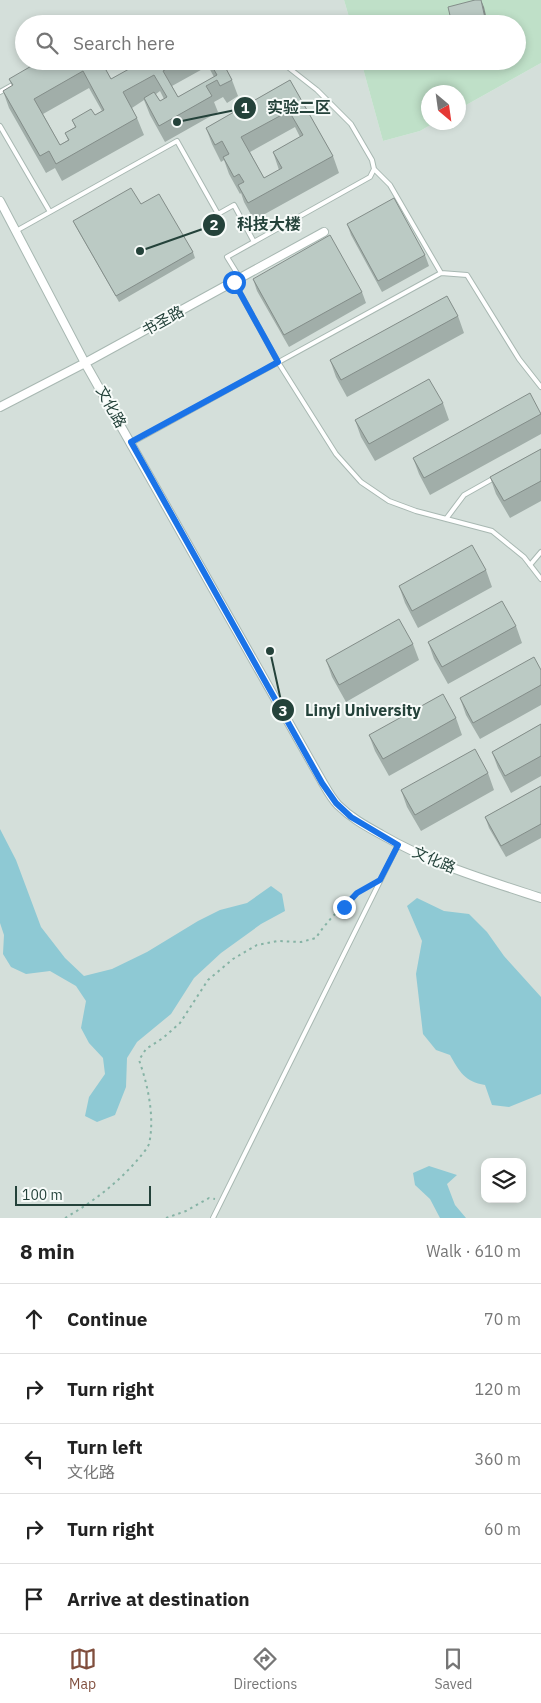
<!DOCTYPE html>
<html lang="en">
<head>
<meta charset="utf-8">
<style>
	body { margin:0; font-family:"IBM Plex Sans","Noto Sans SC",sans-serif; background:#f2f2f2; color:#222 }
	.controls { position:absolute; right:15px; bottom:15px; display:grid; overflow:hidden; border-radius:10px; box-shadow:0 2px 8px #0003 }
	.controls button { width:45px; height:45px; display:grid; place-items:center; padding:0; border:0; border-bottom:1px solid #e0e0e0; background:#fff; color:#222; font:25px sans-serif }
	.compass { position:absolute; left:421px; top:85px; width:45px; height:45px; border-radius:50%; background:#fff; box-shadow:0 2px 8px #0003; rotate:151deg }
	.scale { position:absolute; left:15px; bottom:12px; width:136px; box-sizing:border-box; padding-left:5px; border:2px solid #24423a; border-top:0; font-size:14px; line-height:18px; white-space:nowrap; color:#24423a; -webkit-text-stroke:4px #f7fbf9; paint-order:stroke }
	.stop { position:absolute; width:15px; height:15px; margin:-11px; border:4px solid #1a73e8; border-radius:50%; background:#fff }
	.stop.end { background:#1a73e8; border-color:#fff; box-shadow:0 1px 5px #0008 }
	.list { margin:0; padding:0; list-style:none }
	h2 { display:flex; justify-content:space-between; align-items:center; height:65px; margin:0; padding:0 20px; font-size:21px }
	h2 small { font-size:16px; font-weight:400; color:#767676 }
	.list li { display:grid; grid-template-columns:32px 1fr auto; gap:15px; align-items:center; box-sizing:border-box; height:70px; padding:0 20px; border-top:1px solid #e0e0e0 }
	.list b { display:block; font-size:19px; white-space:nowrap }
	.list p { margin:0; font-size:16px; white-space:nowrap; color:#767676 }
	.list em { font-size:16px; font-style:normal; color:#767676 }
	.icon { flex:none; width:28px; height:28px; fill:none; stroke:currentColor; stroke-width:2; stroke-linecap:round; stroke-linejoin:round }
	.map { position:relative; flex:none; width:541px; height:1218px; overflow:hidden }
	.search { position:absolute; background:#fff; box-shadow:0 2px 8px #0003; left:15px; right:15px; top:15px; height:55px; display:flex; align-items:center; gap:12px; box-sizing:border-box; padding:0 18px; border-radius:28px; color:#767676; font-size:19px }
	.sheet { height:415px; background:#fff }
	nav { display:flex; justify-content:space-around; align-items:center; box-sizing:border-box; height:70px; border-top:1px solid #e0e0e0; background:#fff; font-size:14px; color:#767676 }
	nav a { display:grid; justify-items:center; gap:2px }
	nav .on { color:#804e3d }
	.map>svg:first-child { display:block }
</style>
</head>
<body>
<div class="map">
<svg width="541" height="1218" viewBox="0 0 541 1218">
	<rect width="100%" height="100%" fill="#e6efeb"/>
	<path fill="#d4dfda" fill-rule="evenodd" d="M 0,0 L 344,0 L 351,24 L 24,24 L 24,61 L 361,61 L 383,141 L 420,131 L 434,123 L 458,122 L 459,109 L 541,63 L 541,1218 L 0,1218 ZM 485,1162 L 522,1162 L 522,1199 L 485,1199 Z"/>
	<path fill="#bfe0c8" d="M 344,0 L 541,0 L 541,63 L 459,109 L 458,92 L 428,92 L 428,122 L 434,123 L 420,131 L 383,141 L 361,61 L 517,61 L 517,24 L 351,24 Z"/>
	<path fill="#8ec9d4" d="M 0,829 L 16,860 L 41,927 L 65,958 L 84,976 L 112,969 L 147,952 L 198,921 L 220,910 L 247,903 L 271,886 L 282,894 L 285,911 L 261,924 L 221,953 L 194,978 L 171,1014 L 137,1042 L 127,1058 L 126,1087 L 115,1115 L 97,1122 L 85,1116 L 89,1097 L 105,1074 L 103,1058 L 89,1043 L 81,1028 L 86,1001 L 76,986 L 50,971 L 26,974 L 11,967 L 3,954 L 4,935 L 0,923 Z
		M 417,898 L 444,911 L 469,914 L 487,932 L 504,956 L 541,997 L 541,1094 L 509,1107 L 492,1105 L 485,1085 C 465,1082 459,1071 450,1055 L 436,1050 L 423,1034 L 416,974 L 422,941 L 407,906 Z
		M 429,1166 L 457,1175 L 447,1184 L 455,1205 L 466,1218 L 440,1218 L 430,1199 L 415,1185 L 413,1173 Z"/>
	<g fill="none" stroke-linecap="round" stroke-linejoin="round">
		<g stroke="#a8b8b2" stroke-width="6">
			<path id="service" d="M 0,92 L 16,83
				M 0,126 L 50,212
				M 374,169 L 390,185 L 441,273
				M 16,231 L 177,141 L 218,214 L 234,205 L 254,242
				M 240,278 L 227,257 L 370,177 L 374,169 L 372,160 L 351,124 L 317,90 L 280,61
				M 234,282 L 278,362 L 336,454 L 361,482 L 389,501 L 416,511 L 492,531 L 524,557 L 541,579
				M 131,443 L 441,273 L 467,275 L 519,359 L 541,387
				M 446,519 L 464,495 L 496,477
				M 530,565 L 541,552
				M 213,1218 L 398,845"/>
		</g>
		<g stroke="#a8b8b2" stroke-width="10">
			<path id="minor" d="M 0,201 L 85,363 L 323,783 C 327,790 332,799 338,805 C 351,818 366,826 382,835 C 432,864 486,880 541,898
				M 0,407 L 85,363 L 324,232"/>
		</g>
		<path stroke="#86b3a5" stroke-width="2" stroke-dasharray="2.5 4" stroke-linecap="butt" d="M 65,1218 C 93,1202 119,1182 140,1157 C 143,1153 147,1149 149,1144 C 155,1118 148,1085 139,1060 L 146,1049 L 163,1038 L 180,1023 L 208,980 L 233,959 L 257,945 L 278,941 L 301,942 L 316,938 C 327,920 351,896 370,886
			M 166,1218 L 186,1211 L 209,1198 L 215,1199"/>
		<use href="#service" stroke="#fff" stroke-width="4"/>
		<use href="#minor" stroke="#fff" stroke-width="8"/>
	</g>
	<path fill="#a1aea9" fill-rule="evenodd" d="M 481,0 L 488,24 L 452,24 Z
		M 101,61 L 111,79 L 128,70 L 124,61 L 222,61 L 232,80 L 238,96 L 227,103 L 223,97 L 214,102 L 218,112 L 165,142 L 150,115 L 144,100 L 132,108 L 137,118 L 144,135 L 62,181 L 55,168 L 46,173 L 9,108 L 3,91 L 12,86 L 9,79 ZM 208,66 L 214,77 L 178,97 L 172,86 ZM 89,88 L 102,111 L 95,115 L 72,120 L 75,127 L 65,133 L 68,140 L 60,145 L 43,114 ZM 160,91 L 164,99 L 160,101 L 156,94 Z
		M 290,80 L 333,156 L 339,173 L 254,220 L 244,202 L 241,193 L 240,194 L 229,174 L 224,160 L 221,162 L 212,144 L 206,128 ZM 295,127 L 300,137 L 273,152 L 279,170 L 264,178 L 250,152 Z
		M 141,204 L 193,252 L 195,258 L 119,302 L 76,227 L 73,221 Z
		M 347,224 L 425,255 L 429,266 L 382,292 L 351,235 Z
		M 253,279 L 362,292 L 366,303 L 289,347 L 257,291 Z
		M 458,316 L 464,333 L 347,397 L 336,377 L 330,360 Z
		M 443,403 L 449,420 L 375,461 L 361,437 L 355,420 Z
		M 541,413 L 541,434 L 430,495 L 419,474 L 413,458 Z
		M 541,449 L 541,501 L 510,518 L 496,494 L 490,477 Z
		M 486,570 L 492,587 L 418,628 L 405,603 L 399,586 Z
		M 516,626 L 522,643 L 448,684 L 434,659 L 428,642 Z
		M 413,644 L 419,660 L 346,702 L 332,677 L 326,660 Z
		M 541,670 L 541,705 L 480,739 L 466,715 L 460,698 Z
		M 456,718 L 462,735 L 389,776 L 375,751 L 369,735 Z
		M 541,724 L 541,776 L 511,793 L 498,768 L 492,752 Z
		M 488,773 L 494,790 L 421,831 L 407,807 L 401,790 Z
		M 541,786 L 541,838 L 506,857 L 489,828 L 485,817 Z"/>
	<path fill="#838d89" d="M 481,0 L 484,7 L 488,24 L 485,18 Z"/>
	<path fill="#bbcac4" stroke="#838d89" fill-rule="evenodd" d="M 475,0 L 481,0 L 485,18 L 463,24 L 452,24 L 448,7 Z
		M 40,61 L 101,61 L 111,79 L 129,69 L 125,61 L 180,61 L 163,71 L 178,97 L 217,75 L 209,61 L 222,61 L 232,80 L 220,86 L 217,80 L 206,86 L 212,96 L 159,126 L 144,98 L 154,92 L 160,101 L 167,97 L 154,75 L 123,92 L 137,118 L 56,164 L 49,151 L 40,156 L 3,91 L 13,85 L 9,79 ZM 83,71 L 104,110 L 95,115 L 91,109 L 72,120 L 76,127 L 65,133 L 69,140 L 60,145 L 34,99 Z
		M 290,80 L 333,156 L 248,203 L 238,185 L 244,182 L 239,174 L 234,177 L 223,157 L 229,154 L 222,141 L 215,145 L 206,128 ZM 289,111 L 303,135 L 273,152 L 282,168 L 264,178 L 241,137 Z
		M 131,188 L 141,204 L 159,194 L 193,252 L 116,296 L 73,221 Z
		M 394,198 L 425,255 L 378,281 L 347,224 Z
		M 330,235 L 362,292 L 284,335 L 253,279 Z
		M 447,296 L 458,316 L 341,380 L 330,360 Z
		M 429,379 L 443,403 L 369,444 L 355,420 Z
		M 530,393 L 541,414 L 424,478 L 413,458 Z
		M 541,449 L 541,481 L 504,501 L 490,477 Z
		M 472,545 L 486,570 L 412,611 L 399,586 Z
		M 502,601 L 516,626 L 442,667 L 428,642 Z
		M 399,619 L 413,644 L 339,685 L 326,660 Z
		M 534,657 L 541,670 L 541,685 L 473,723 L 460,698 Z
		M 443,694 L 456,718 L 383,759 L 369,735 Z
		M 541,724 L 541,756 L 505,776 L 492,752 Z
		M 475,749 L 488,773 L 415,815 L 401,790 Z
		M 541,786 L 541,824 L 501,846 L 485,817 Z"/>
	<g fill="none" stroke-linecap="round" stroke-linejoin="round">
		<path stroke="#1a73e8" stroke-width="6" d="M 234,282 L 278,362 L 131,442 L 322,783 L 336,803 L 351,817 L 398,845 L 380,880 L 357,893 L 344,907"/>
	</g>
	<g text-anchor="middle" stroke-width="4" stroke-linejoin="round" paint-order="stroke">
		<g font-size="15" fill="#24423a" stroke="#f7fbf9">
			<text transform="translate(163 321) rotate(-29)" y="5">书圣路</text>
			<text transform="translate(111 407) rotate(61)" y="5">文化路</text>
			<text transform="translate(434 860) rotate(23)" y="5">文化路</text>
		</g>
	</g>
	<path fill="none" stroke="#24423a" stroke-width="2" d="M177 122L245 108M140 251L214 225M270 651L283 710"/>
	<g fill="#24423a" stroke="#f7fbf9" stroke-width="2">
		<circle cx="177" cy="122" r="5"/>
		<circle cx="140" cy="251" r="5"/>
		<circle cx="270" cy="651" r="5"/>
		<circle cx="245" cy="108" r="12"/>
		<circle cx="214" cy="225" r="12"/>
		<circle cx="283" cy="710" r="12"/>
	</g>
	<g font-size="15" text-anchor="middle" font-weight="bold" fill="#fff">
		<text x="245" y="113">1</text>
		<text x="214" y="230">2</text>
		<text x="283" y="716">3</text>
	</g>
	<g font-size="16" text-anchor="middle" font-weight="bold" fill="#24423a" stroke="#f7fbf9" stroke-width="4" stroke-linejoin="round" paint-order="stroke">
		<text x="299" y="113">实验二区</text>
		<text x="269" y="230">科技大楼</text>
		<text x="363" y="716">Linyi University</text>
	</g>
</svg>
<div class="controls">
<button><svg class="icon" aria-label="layers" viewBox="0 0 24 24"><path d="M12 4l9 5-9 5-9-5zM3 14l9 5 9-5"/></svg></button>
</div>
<svg class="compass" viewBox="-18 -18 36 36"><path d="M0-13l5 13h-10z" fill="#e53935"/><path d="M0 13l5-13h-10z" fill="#767676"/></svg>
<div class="scale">100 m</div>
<div class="stop" style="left:234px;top:282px"></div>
<div class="stop end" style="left:344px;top:907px"></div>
<div class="search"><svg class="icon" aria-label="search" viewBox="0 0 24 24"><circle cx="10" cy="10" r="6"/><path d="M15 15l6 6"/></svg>Search here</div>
</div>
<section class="sheet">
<h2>8 min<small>Walk · 610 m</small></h2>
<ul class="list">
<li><svg class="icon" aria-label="ahead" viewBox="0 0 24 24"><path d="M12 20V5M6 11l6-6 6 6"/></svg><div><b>Continue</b></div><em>70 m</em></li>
<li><svg class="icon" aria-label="right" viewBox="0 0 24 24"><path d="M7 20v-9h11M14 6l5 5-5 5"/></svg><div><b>Turn right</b></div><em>120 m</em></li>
<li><svg class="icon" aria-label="left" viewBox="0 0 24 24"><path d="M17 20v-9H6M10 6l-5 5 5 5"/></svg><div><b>Turn left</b><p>文化路</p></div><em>360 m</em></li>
<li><svg class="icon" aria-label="right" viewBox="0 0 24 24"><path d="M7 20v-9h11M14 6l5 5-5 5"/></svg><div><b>Turn right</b></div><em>60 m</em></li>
<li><svg class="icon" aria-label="arrive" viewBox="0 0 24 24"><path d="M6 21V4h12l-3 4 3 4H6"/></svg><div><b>Arrive at destination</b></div></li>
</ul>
</section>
<nav>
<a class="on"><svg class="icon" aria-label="map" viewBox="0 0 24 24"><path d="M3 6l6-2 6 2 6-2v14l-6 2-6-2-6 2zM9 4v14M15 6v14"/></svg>Map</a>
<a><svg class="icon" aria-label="directions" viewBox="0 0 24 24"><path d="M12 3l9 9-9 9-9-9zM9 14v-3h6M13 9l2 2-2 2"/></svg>Directions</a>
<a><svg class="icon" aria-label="saved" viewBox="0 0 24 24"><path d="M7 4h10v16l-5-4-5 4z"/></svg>Saved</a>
</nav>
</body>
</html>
